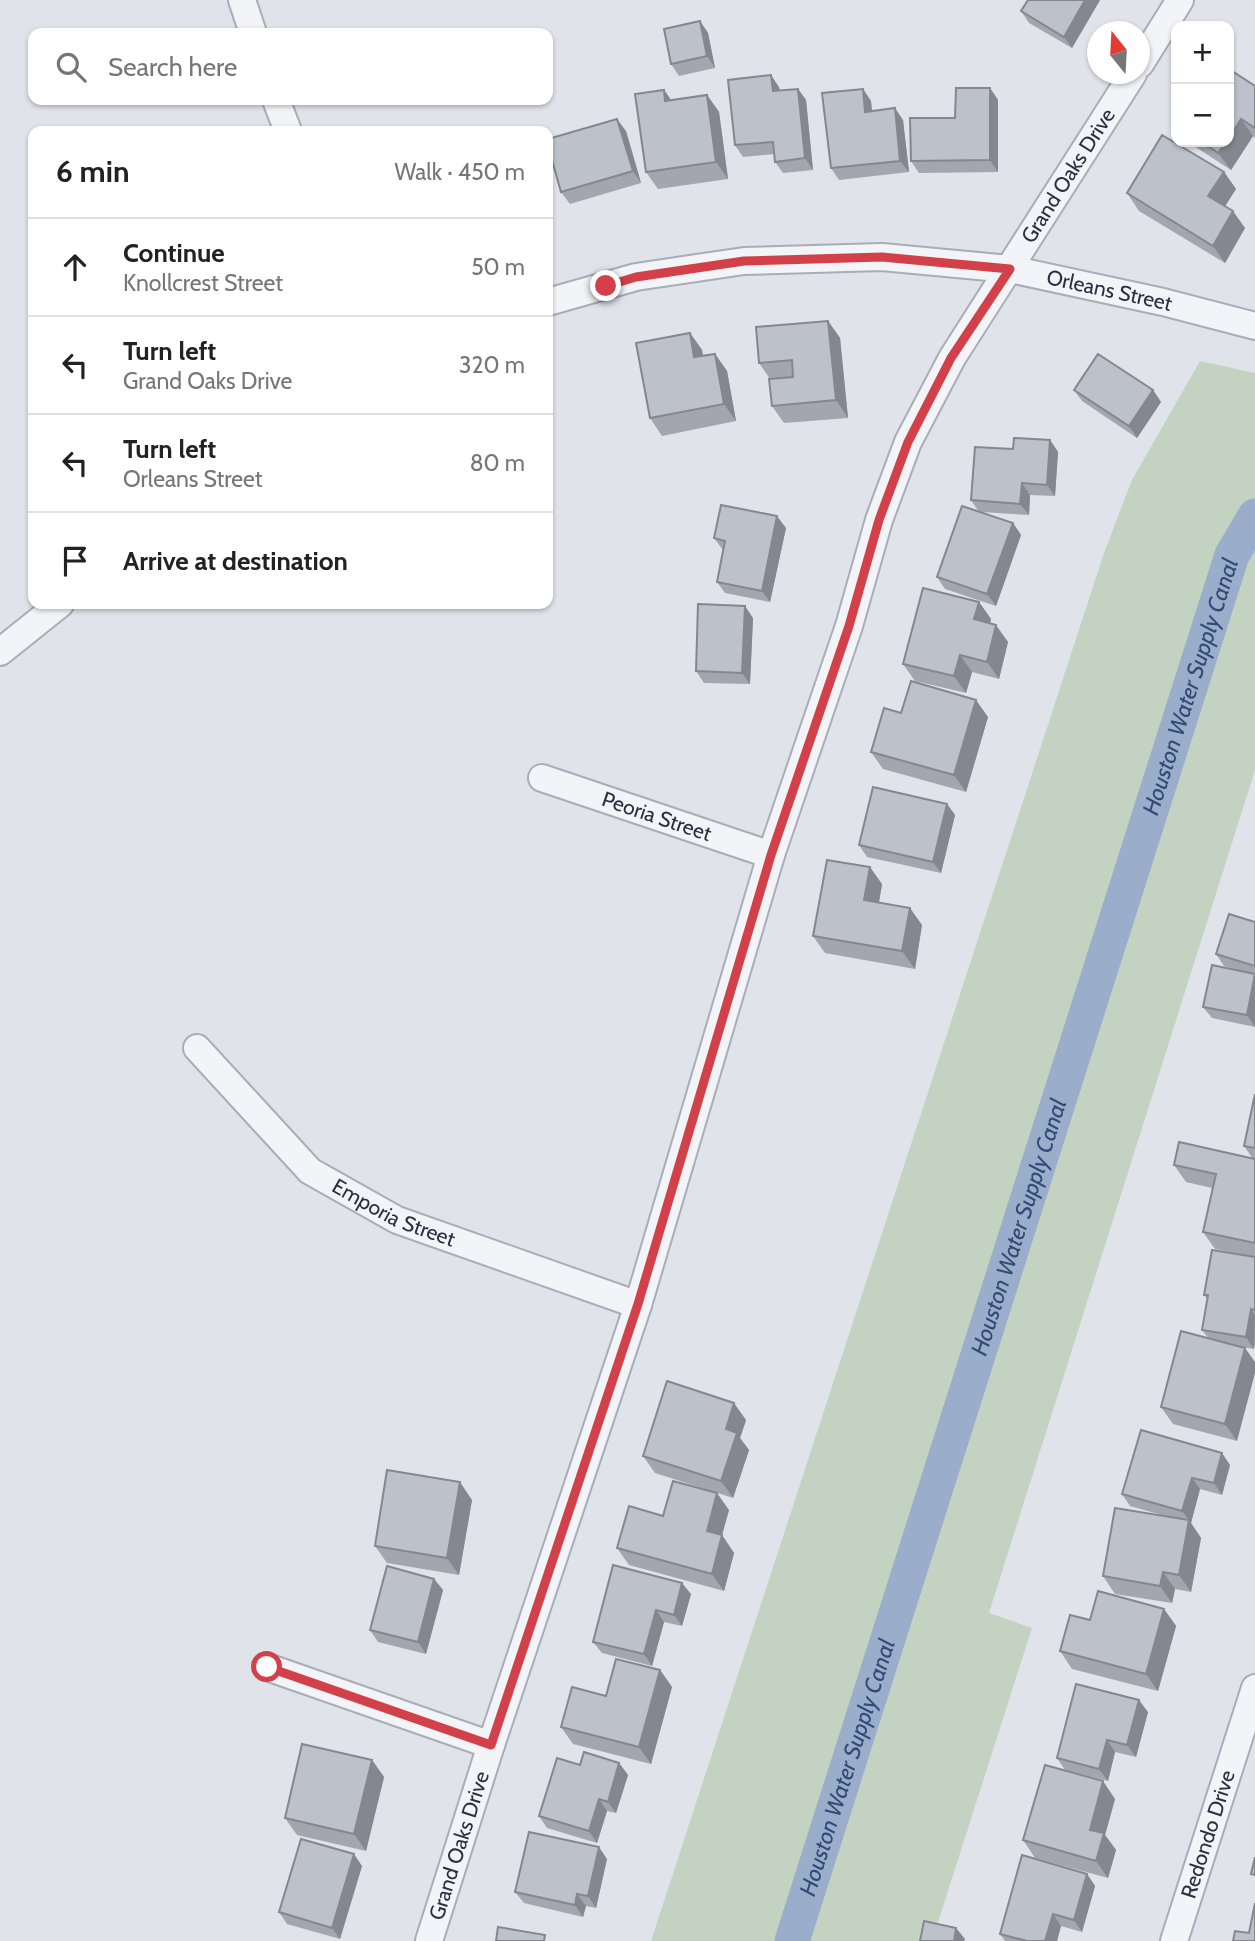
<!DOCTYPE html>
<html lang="en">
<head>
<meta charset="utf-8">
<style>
	body { margin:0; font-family:Cabin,sans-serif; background:#f2f2f2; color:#222 }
	.controls { position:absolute; right:21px; top:21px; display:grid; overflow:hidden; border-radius:14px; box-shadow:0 2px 5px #0004 }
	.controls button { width:63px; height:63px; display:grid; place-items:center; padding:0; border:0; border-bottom:2px solid #e0e0e0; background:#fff; color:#222; font:35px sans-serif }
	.compass { position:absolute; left:1087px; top:21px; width:63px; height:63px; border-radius:50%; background:#fff; box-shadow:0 2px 5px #0004; rotate:342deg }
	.stop { position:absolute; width:21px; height:21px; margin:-16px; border:5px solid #d2414a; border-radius:50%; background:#fff }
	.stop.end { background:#d2414a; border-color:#fff; box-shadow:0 2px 7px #0008 }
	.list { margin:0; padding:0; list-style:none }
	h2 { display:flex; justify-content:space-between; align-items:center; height:91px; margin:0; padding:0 28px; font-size:30px }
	h2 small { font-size:23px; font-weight:400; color:#767676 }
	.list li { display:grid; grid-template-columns:46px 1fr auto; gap:21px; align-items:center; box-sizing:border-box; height:98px; padding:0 28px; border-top:2px solid #e0e0e0 }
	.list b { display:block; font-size:26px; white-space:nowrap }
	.list p { margin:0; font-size:23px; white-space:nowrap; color:#767676 }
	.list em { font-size:23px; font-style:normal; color:#767676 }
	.icon { flex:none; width:38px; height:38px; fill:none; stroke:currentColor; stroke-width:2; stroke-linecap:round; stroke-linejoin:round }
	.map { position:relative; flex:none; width:1255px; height:1941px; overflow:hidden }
	.search { position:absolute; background:#fff; box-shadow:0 2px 5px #0004; left:28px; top:28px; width:525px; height:77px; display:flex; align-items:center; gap:18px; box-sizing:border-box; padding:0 24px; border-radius:14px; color:#767676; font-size:26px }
	.panel { position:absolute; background:#fff; box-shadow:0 2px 5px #0004; left:28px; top:126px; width:525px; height:483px; border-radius:14px }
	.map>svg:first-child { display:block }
</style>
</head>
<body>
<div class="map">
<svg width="1255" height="1941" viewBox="0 0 1255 1941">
	<rect width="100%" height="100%" fill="#e0e3e9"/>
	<path fill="#c4d3c1" d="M 1200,361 L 1255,373 L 1255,770 L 989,1613 L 1032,1628 L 932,1941 L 651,1941 L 1104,553 L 1132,480 Z"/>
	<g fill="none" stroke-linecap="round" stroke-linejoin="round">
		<path stroke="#9aadca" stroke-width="35" id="s1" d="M 792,1941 L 1232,555 L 1255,516"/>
		<g stroke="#a9adb7" stroke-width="30">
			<g id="street">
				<path d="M 242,0 L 253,33"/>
				<path d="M 1140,64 L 1180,0"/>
				<path d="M 276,100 L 288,131"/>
				<path id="s2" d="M 548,302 L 636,277 L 744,261 L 882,257 L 1010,269 L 1163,302 L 1255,326"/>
				<path d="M 0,652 L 60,604"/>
				<path id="s3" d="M 542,778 L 771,855"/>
				<path id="s4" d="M 197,1048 L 310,1171 L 397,1220 L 638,1305"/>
				<path d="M 267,1667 L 491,1745"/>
				<path id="s5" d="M 429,1941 L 491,1745 L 638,1305 L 771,855 L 849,626 L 879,520 L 908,442 L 952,358 L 1133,74"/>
				<path id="s6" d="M 1174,1941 L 1255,1688"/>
			</g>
		</g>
		<use href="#street" stroke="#f3f4f7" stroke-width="26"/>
	</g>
	<path fill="#a3a6af" d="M 1028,0 L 1100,0 L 1072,48 L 1029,23 L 1021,11 Z
		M 700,21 L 708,33 L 715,68 L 679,76 L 671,64 Z
		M 1255,86 L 1255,138 L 1253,136 L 1231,170 L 1188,142 L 1229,142 Z
		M 779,87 L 780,91 L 798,89 L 806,100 L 813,170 L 783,173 L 775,162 L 774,154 L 743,157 L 735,145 Z
		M 990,88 L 998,100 L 998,172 L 919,173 L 911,161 L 955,118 Z
		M 863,89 L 871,101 L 872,111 L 903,120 L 909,172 L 839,180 L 831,168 Z
		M 664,90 L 671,100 L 707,95 L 719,112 L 728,179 L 658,189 L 646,172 Z
		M 626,131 L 641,183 L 570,204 L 561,192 Z
		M 1224,172 L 1236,189 L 1225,206 L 1245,228 L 1225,263 L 1139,211 L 1127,193 Z
		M 828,321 L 840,338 L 848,418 L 784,423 L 772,406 L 770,379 L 759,363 Z
		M 690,333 L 702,350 L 703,356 L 715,354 L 727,371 L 736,421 L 662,436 L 650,418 Z
		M 1074,390 L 1153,390 L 1161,402 L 1137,438 L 1082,401 Z
		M 1050,440 L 1058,452 L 1055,496 L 1030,495 L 1029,515 L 980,512 L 1013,523 L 1021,535 L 996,606 L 945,589 L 937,577 L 979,512 L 971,500 L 1013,449 Z
		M 786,528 L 770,602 L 725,593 L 717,582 L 723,550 L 714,538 Z
		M 979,602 L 991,619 L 990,623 L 1008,642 L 999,679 L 972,672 L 966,693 L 915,681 L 903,664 Z
		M 753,618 L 750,684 L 704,683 L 696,671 Z
		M 901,713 L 988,717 L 966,792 L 883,769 L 871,752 Z
		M 947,804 L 955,815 L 941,873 L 867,857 L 859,845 Z
		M 882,884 L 879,903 L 922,925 L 915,969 L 825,953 L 813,936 Z
		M 1255,922 L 1255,1027 L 1212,1018 L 1203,1007 L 1240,971 L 1224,966 L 1216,954 Z
		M 1255,1094 L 1255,1345 L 1254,1349 L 1236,1346 L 1237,1441 L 1173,1424 L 1161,1407 L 1209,1339 L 1202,1330 L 1208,1300 L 1204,1295 L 1244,1255 L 1215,1249 L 1203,1232 L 1212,1188 L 1186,1182 L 1174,1165 L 1253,1159 L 1244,1146 Z
		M 746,1420 L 740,1438 L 749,1450 L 733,1498 L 655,1473 L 643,1456 Z
		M 1230,1465 L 1222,1495 L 1200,1489 L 1191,1523 L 1201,1538 L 1191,1592 L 1175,1589 L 1172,1603 L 1115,1594 L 1103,1576 L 1169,1517 L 1130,1506 L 1122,1494 Z
		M 472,1500 L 459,1575 L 387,1563 L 375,1546 Z
		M 729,1510 L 722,1535 L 734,1553 L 724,1591 L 629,1565 L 617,1548 L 663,1516 Z
		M 613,1565 L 691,1594 L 682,1626 L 664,1622 L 652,1666 L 602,1653 L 593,1642 Z
		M 434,1579 L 443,1590 L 426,1654 L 378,1642 L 370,1630 Z
		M 1164,1609 L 1176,1626 L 1158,1691 L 1072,1669 L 1060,1651 L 1090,1620 Z
		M 660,1670 L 672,1687 L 651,1764 L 573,1744 L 561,1727 Z
		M 1148,1712 L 1136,1757 L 1115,1752 L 1108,1781 L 1065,1770 L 1057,1758 Z
		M 372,1760 L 384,1777 L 366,1851 L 297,1835 L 285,1818 Z
		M 619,1763 L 628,1775 L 616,1813 L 607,1811 L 597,1843 L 547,1828 L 539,1816 L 580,1765 Z
		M 1115,1799 L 1105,1835 L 1116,1850 L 1108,1878 L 1035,1858 L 1023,1840 Z
		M 607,1859 L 596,1908 L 586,1906 L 583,1917 L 524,1903 L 515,1892 Z
		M 362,1866 L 340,1939 L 287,1924 L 279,1912 Z
		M 1087,1874 L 1095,1886 L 1082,1932 L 1061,1926 L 1057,1941 L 1005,1941 L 1000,1934 Z"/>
	<path fill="#84878f" d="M 1085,0 L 1100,0 L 1072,48 L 1064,37 Z
		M 700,21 L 708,33 L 715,68 L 707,56 Z
		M 771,75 L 779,87 L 781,103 L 773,91 Z
		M 990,88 L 998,100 L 998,172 L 990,160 Z
		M 798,89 L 806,100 L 813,170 L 805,158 Z
		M 863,89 L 871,101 L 873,123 L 865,112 Z
		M 664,90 L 676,107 L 665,101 Z
		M 707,95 L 719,112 L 728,179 L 716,162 Z
		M 895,108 L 903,120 L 909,172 L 900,161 Z
		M 617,119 L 626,131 L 641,183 L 633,171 Z
		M 1241,119 L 1253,136 L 1231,170 L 1218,153 L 1226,142 L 1229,142 L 1229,138 Z
		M 1224,172 L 1236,189 L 1220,214 L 1208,196 Z
		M 1233,211 L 1245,228 L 1225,263 L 1213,246 Z
		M 828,321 L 840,338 L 848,418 L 836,400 Z
		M 690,333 L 702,350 L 706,375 L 694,357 Z
		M 715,354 L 727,371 L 736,421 L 724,404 Z
		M 1153,390 L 1161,402 L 1137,438 L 1129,426 Z
		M 1050,440 L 1058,452 L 1055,496 L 1047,485 Z
		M 1022,483 L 1030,495 L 1029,515 L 1020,504 Z
		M 777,516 L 786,528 L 770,602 L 762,591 Z
		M 1013,523 L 1021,535 L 996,606 L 987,594 Z
		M 979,602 L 991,619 L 987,636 L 974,619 Z
		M 745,606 L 753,618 L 750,684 L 742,673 Z
		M 996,625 L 1008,642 L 999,679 L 987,662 Z
		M 960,655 L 972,672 L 966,693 L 954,676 Z
		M 976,700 L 988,717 L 966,792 L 954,775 Z
		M 947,804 L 955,815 L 941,873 L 933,862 Z
		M 870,867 L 882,884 L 876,918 L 864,900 Z
		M 910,908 L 922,925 L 915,969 L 902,951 Z
		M 1255,977 L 1255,1027 L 1247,1015 Z
		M 1251,1309 L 1255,1315 L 1254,1349 L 1246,1337 Z
		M 1245,1348 L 1255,1362 L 1255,1373 L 1237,1441 L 1225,1424 Z
		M 734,1403 L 746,1420 L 740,1438 L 749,1450 L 733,1498 L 721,1481 L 726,1429 Z
		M 1222,1453 L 1230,1465 L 1222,1495 L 1214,1483 Z
		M 1192,1478 L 1200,1489 L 1191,1523 L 1201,1538 L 1191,1592 L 1179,1575 L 1189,1520 L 1182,1511 Z
		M 460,1482 L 472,1500 L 459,1575 L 447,1558 Z
		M 717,1493 L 729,1510 L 722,1535 L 734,1553 L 724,1591 L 712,1574 L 707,1531 Z
		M 1163,1572 L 1175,1589 L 1172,1603 L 1160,1586 Z
		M 434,1579 L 443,1590 L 426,1654 L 418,1642 Z
		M 682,1583 L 691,1594 L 682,1626 L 674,1615 Z
		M 1164,1609 L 1176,1626 L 1158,1691 L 1146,1674 Z
		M 656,1610 L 664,1622 L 652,1666 L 644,1654 Z
		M 660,1670 L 672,1687 L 651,1764 L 639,1747 Z
		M 1139,1700 L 1148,1712 L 1136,1757 L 1127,1745 Z
		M 1107,1740 L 1115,1752 L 1108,1781 L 1099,1769 Z
		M 372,1760 L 384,1777 L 366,1851 L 354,1834 Z
		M 619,1763 L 628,1775 L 616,1813 L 608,1802 Z
		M 1103,1781 L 1115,1799 L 1105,1835 L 1116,1850 L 1108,1878 L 1096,1861 L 1090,1830 Z
		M 599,1799 L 607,1811 L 597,1843 L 589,1831 Z
		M 599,1847 L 607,1859 L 596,1908 L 588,1896 Z
		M 354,1854 L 362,1866 L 340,1939 L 332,1928 Z
		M 1087,1874 L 1095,1886 L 1082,1932 L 1074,1920 Z
		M 577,1894 L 586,1906 L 583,1917 L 575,1905 Z
		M 1053,1914 L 1061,1926 L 1057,1941 L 1045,1941 Z
		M 956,1928 L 965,1939 L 964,1941 L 954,1941 Z"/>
	<path fill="#bdc1cc" stroke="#84878f" stroke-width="2" d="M 1028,0 L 1085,0 L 1064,37 L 1021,11 Z
		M 700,21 L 707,56 L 671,64 L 664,29 Z
		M 1229,69 L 1255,86 L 1255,128 L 1241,119 L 1229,138 Z
		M 771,75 L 773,91 L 798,89 L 805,158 L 775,162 L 773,142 L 735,145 L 728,80 Z
		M 956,88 L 990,88 L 990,160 L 911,161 L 910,118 L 955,118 Z
		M 863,89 L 865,112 L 895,108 L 900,161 L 831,168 L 822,93 Z
		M 664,90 L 665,101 L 707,95 L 716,162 L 646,172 L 635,94 Z
		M 617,119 L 633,171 L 561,192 L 548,146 L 548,139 Z
		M 1162,135 L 1224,172 L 1208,196 L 1233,211 L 1213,246 L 1127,193 Z
		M 1202,142 L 1226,142 L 1218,153 Z
		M 828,321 L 836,400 L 772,406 L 769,379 L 793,377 L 792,360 L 759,363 L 756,327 Z
		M 690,333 L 694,357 L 715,354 L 724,404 L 650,418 L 636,343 Z
		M 1098,354 L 1153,390 L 1129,426 L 1074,390 Z
		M 1014,438 L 1050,440 L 1047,485 L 1022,483 L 1020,504 L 971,500 L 975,447 L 1013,449 Z
		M 721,505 L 777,516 L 762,591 L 717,582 L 725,541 L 714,538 Z
		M 962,506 L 1013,523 L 987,594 L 937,577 Z
		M 923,588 L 979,602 L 974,619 L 996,625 L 987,662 L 960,655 L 954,676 L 903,664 Z
		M 698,604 L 745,606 L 742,673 L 696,671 Z
		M 911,681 L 976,700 L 954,775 L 871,752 L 884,708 L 901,713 Z
		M 873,787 L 947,804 L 933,862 L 859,845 Z
		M 827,860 L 870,867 L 864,900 L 910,908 L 902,951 L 813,936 Z
		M 1229,914 L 1255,922 L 1255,966 L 1216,954 Z
		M 1212,965 L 1255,974 L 1247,1015 L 1203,1007 Z
		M 1255,1094 L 1255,1148 L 1244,1146 Z
		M 1179,1142 L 1255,1159 L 1255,1243 L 1203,1232 L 1216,1174 L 1174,1165 Z
		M 1212,1250 L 1255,1257 L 1255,1310 L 1251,1309 L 1246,1337 L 1202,1330 L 1208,1295 L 1204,1295 Z
		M 1181,1331 L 1245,1348 L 1225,1424 L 1161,1407 Z
		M 667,1381 L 734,1403 L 726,1429 L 737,1433 L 721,1481 L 643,1456 Z
		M 1141,1430 L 1222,1453 L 1214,1483 L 1192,1478 L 1182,1511 L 1122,1494 Z
		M 387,1470 L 460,1482 L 447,1558 L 375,1546 Z
		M 673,1481 L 717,1493 L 707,1531 L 722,1535 L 712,1574 L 617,1548 L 629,1506 L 663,1516 Z
		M 1115,1508 L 1189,1520 L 1179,1575 L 1163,1572 L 1160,1586 L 1103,1576 Z
		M 613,1565 L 682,1583 L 674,1615 L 656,1610 L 644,1654 L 593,1642 Z
		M 387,1566 L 434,1579 L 418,1642 L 370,1630 Z
		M 1098,1591 L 1164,1609 L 1146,1674 L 1060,1651 L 1070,1615 L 1090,1620 Z
		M 616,1659 L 660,1670 L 639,1747 L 561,1727 L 572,1687 L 606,1696 Z
		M 1076,1684 L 1139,1700 L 1127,1745 L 1107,1740 L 1099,1769 L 1057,1758 Z
		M 302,1744 L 372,1760 L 354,1834 L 285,1818 Z
		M 584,1752 L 619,1763 L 608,1802 L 599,1799 L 589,1831 L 539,1816 L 557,1758 L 580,1765 Z
		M 1045,1765 L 1103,1781 L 1090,1830 L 1104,1833 L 1096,1861 L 1023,1840 Z
		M 529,1832 L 599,1847 L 588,1896 L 577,1894 L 575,1905 L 515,1892 Z
		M 301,1839 L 354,1854 L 332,1928 L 279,1912 Z
		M 1022,1855 L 1087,1874 L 1074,1920 L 1053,1914 L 1045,1941 L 1027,1941 L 1000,1934 Z
		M 1255,1857 L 1255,1875 L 1251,1874 Z
		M 1255,1903 L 1255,1941 L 1233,1941 L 1235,1931 L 1249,1933 Z
		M 924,1921 L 956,1928 L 954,1941 L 920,1941 Z
		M 498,1927 L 545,1935 L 544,1941 L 496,1941 Z"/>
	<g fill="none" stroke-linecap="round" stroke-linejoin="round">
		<path stroke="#d2414a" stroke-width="9" d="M 267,1667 L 491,1745 L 638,1304 L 771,855 L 849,626 L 879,520 L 908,442 L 951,358 L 1010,269 L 882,257 L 744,261 L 636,277 L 606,286"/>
	</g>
	<g text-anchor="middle" stroke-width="7" stroke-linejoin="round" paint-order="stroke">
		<g font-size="21" fill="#282f41" stroke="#eff2f7">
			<text dy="7" stroke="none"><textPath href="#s5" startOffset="1885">Grand Oaks Drive</textPath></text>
			<text dy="7" stroke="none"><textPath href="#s2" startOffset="569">Orleans Street</textPath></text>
			<text dy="7" stroke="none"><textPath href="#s3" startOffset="121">Peoria Street</textPath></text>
			<text dy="7" stroke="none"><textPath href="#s4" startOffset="261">Emporia Street</textPath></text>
			<text dy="7" stroke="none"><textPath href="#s6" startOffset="112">Redondo Drive</textPath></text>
			<text dy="7" stroke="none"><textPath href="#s5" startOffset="100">Grand Oaks Drive</textPath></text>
		</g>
		<g font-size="23" font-style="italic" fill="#314a76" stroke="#eff2f7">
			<text dy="8" stroke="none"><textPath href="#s1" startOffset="1316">Houston Water Supply Canal</textPath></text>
			<text dy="8" stroke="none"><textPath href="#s1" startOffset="749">Houston Water Supply Canal</textPath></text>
			<text dy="8" stroke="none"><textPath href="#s1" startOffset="182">Houston Water Supply Canal</textPath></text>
		</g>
	</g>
</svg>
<div class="controls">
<button>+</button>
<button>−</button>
</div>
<svg class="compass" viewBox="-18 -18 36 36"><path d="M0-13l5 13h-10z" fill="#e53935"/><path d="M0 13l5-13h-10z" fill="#767676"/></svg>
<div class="stop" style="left:267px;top:1667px"></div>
<div class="stop end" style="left:606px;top:286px"></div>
<div class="search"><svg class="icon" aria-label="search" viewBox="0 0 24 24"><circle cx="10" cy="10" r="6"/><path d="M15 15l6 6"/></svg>Search here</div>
<section class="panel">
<h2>6 min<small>Walk · 450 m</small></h2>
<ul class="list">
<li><svg class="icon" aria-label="ahead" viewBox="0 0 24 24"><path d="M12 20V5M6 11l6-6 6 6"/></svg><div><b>Continue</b><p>Knollcrest Street</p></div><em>50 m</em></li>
<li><svg class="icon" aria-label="left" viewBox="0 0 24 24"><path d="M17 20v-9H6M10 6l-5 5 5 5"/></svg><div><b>Turn left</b><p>Grand Oaks Drive</p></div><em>320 m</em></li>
<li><svg class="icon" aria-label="left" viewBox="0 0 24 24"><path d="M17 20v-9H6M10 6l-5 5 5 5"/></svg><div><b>Turn left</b><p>Orleans Street</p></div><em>80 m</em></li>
<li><svg class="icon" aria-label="arrive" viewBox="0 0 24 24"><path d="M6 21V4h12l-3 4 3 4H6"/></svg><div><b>Arrive at destination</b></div></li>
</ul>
</section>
</div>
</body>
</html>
